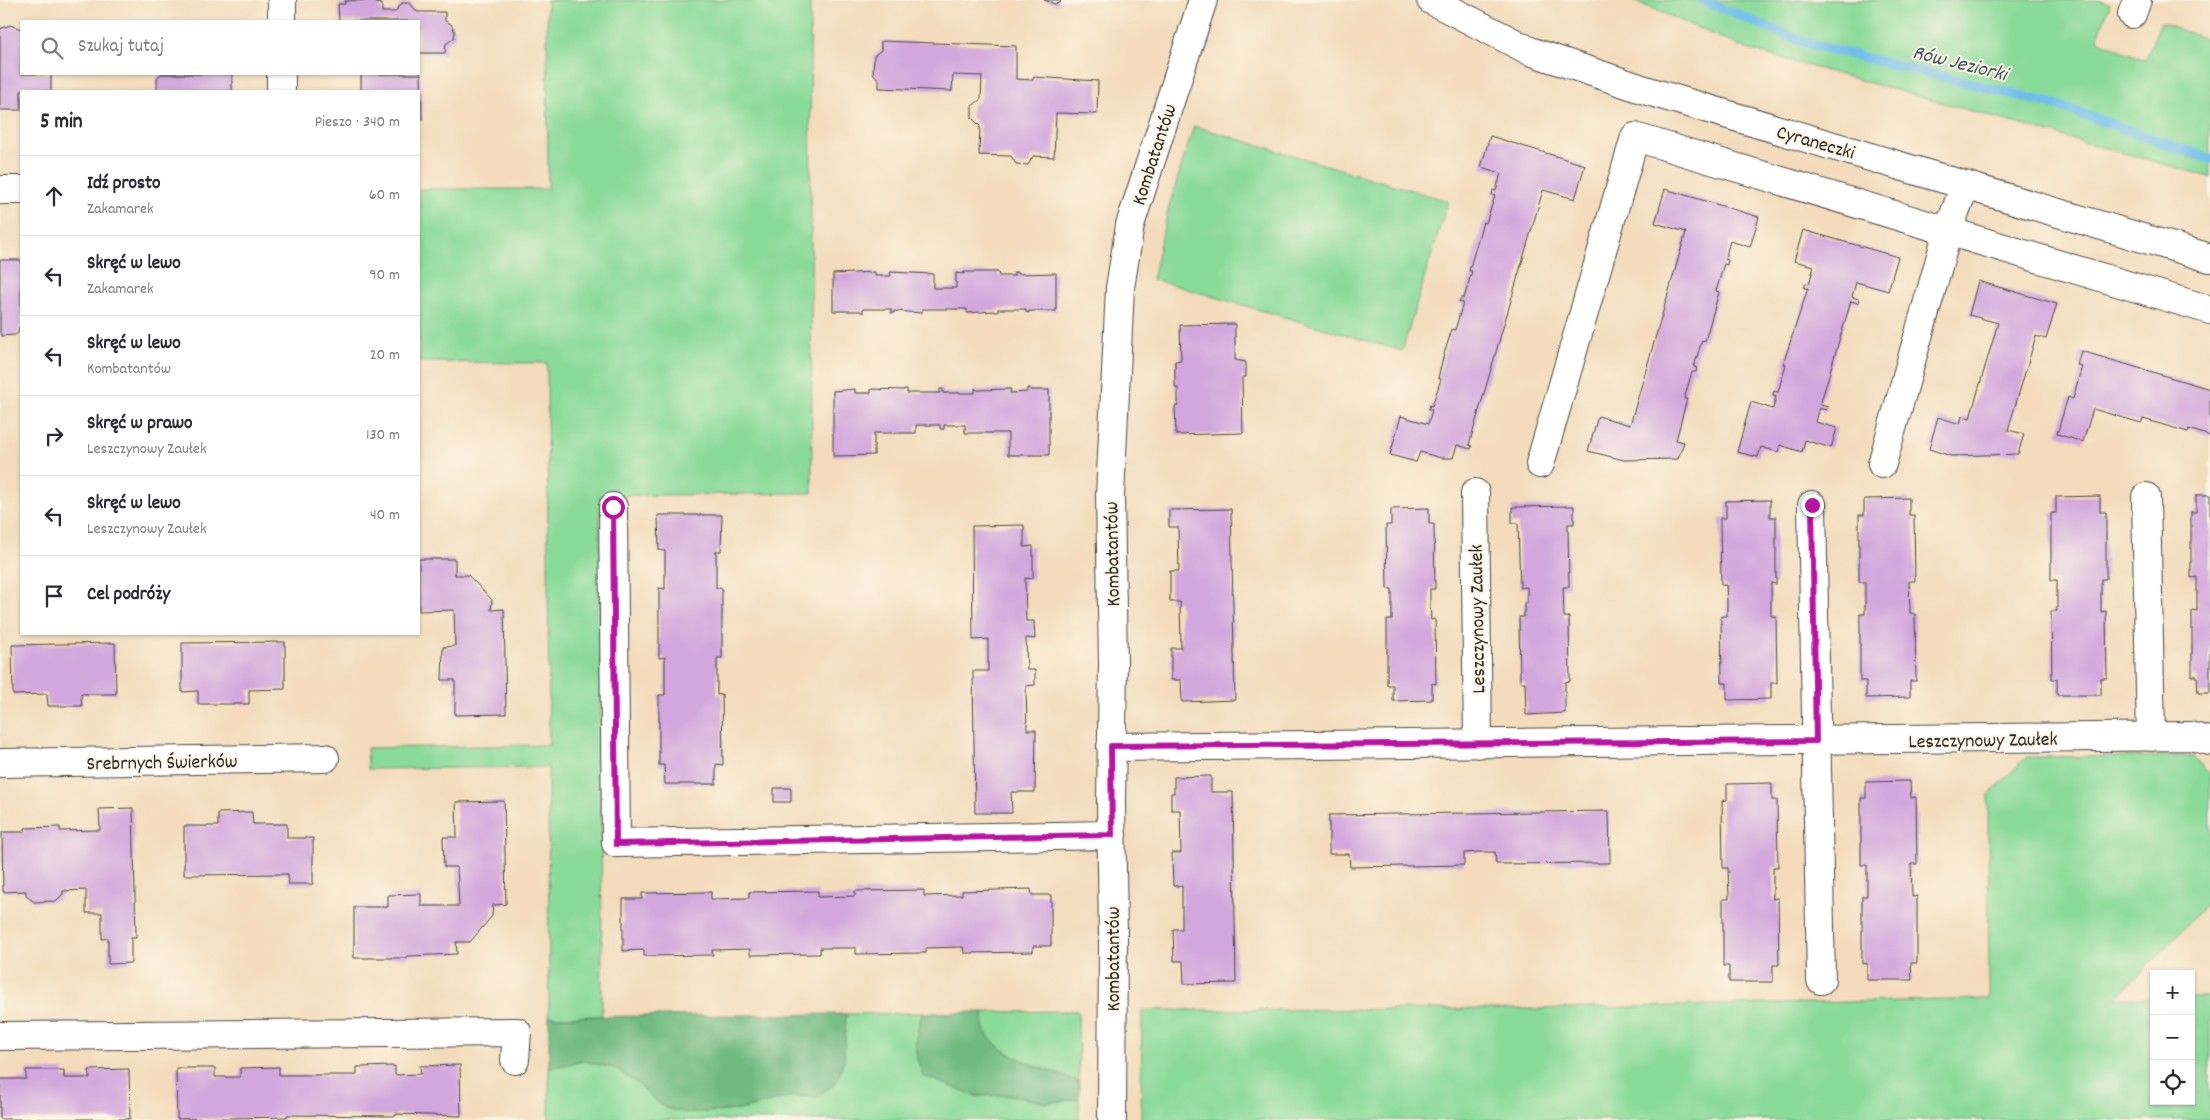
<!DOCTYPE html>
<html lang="pl">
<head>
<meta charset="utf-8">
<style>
	body { margin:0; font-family:Dekko,sans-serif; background:#f2f2f3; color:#2b2b33 }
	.controls { position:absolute; right:15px; bottom:15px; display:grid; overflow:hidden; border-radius:0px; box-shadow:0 1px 4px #0004 }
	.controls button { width:45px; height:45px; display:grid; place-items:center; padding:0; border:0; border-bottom:1px solid #e1e1e2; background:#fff; color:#2b2b33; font:25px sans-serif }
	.stop { position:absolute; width:15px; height:15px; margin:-11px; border:4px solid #b5179e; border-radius:50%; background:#fff }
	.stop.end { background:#b5179e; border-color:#fff; box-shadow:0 1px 5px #0008 }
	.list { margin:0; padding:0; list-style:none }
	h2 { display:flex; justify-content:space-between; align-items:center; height:65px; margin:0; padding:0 20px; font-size:21px }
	h2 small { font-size:16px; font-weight:400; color:#7c7c81 }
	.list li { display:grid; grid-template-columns:32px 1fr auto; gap:15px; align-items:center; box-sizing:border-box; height:80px; padding:0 20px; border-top:1px solid #e1e1e2 }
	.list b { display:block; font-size:19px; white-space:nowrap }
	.list p { margin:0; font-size:16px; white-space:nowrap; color:#7c7c81 }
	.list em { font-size:16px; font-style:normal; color:#7c7c81 }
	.icon { flex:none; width:28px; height:28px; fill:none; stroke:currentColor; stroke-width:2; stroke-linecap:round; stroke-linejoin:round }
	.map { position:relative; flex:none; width:2210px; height:1120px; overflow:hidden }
	.search { position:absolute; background:#fff; box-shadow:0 1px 4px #0004; left:20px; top:20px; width:400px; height:55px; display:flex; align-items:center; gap:12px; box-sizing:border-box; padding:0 18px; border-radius:0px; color:#7c7c81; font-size:19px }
	.panel { position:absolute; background:#fff; box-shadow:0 1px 4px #0004; left:20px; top:90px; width:400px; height:545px; border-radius:0px }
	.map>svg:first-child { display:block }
</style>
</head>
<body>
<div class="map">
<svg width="2210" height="1120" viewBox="0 0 2210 1120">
	<rect width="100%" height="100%" fill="#fcf5e5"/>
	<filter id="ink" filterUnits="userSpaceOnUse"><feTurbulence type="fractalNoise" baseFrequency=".02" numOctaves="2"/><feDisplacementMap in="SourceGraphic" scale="10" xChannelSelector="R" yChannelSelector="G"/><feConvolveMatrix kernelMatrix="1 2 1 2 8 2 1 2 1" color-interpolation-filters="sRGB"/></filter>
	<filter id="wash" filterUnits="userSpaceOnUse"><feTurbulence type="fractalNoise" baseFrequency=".0096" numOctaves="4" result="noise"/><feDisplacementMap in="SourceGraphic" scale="20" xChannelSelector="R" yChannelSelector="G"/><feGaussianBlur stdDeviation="1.12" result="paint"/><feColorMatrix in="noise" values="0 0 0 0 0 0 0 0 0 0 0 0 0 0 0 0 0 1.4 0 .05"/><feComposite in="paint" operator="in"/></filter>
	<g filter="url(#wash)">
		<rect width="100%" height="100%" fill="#f3dbbc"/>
		<path fill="#8ada9a" stroke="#5a8262" d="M 547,0 L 810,0 L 812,493 L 600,496 L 602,1016 L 549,1017 L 548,767 L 368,769 L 367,748 L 549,745 L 547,363 L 419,362 L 419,189 L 548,189 Z
			M 1632,0 L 2098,0 L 2110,5 L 2097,40 L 2145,60 L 2161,22 L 2210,41 L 2210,177 L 1747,49 Z
			M 1194,126 L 1448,201 L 1402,351 L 1152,279 L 1169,206 Z
			M 2192,756 L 2210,774 L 2210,901 L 2116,998 L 2154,998 L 2154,1101 L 2191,1101 L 2191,997 L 2210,997 L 2210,1120 L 1141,1120 L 1142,1010 L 1538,1009 L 1989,999 L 1988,796 L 2026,757 Z
			M 1078,1011 L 1079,1082 C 1051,1070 1000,1059 985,1031 C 982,1026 983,1017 983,1012 Z
			M 922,1013 L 915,1041 L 977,1096 L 1011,1095 L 1046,1103 L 1079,1099 L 1079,1120 L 549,1120 L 549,1068 L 584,1061 L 614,1068 L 637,1083 L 653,1099 L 668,1109 L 689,1113 L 739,1110 L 793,1096 L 817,1097 L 844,1058 L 846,1014 Z"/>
		<path fill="#6fba82" stroke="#4d7256" d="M 983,1012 C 983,1017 982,1026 985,1031 C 1000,1059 1051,1070 1079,1082 L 1079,1099 L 1046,1103 L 1011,1095 L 977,1096 L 923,1076 C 912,1049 915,1040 922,1013 Z
			M 846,1014 L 844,1058 L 840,1074 L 834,1085 L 817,1097 L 793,1096 L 739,1110 L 689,1113 L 668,1109 L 653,1099 L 637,1083 L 614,1068 L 584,1061 L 549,1068 L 549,1017 Z"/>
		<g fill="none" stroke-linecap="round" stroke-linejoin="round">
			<path stroke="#71beeb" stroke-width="10" d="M 1702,0 L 1809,44 L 2054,104 L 2210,159"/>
		</g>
		<g id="blocks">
			<path fill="#d1a7dd" d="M 376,0 L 376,3 L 382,4 L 382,12 L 395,12 L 402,3 L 410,3 L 417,12 L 445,12 L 445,21 L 451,24 L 455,32 L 454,38 L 446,44 L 445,53 L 419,53 L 419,21 L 339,21 L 338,4 L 345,4 L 345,1 Z
				M 1044,0 L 1061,0 L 1060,3 L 1055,4 Z
				M 10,25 L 21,29 L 21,74 L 51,74 L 51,91 L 21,91 L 21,110 L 0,110 L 0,29 Z
				M 881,41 L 1016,46 L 1016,79 L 1033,80 L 1033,77 L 1098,81 L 1097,114 L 1056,113 L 1054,157 L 1033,156 L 1028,165 L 1016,164 L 1011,156 L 979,155 L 980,126 L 972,118 L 972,106 L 981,99 L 982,76 L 953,75 L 952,91 L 879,88 L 879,80 L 873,73 L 874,56 L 881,50 Z
				M 161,74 L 232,74 L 232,91 L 157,91 L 157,78 Z
				M 361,74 L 421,74 L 422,120 L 419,120 L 419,91 L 361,91 Z
				M 1490,136 L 1585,165 L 1575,199 L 1543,190 L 1469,445 L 1472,446 L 1471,449 L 1457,445 L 1453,458 L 1441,458 L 1420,452 L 1416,462 L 1390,455 L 1401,416 L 1428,424 L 1432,410 L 1428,410 L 1429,408 L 1430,405 L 1432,406 L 1441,379 L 1438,378 L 1444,354 L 1452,329 L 1455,330 L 1463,303 L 1459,302 L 1461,298 L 1464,298 L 1472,271 L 1469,271 L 1483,222 L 1486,223 L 1495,196 L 1492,195 L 1493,190 L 1496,191 L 1501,173 L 1481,167 Z
				M 1665,189 L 1759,217 L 1750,247 L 1730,241 L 1725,259 L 1728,260 L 1727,265 L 1724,264 L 1716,291 L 1719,292 L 1705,341 L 1702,340 L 1694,367 L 1697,368 L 1696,372 L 1692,372 L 1684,399 L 1687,399 L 1676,440 L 1684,442 L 1678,459 L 1624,460 L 1588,451 L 1598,416 L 1630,425 L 1686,232 L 1655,223 Z
				M 1803,230 L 1898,257 L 1888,291 L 1856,282 L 1852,297 L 1859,299 L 1858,303 L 1851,301 L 1820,405 L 1828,407 L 1826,410 L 1819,408 L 1815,422 L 1837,428 L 1831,448 L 1805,440 L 1802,452 L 1780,445 L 1778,452 L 1761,447 L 1758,457 L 1737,452 L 1751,402 L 1773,409 L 1776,396 L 1773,395 L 1774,391 L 1778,392 L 1786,364 L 1783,364 L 1808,288 L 1804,288 L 1806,283 L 1809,284 L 1814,266 L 1794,261 Z
				M 0,260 L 21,260 L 21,327 L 19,327 L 19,332 L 15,335 L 2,336 L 0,333 Z
				M 875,272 L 875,276 L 891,276 L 890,272 L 933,274 L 933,288 L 956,288 L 956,273 L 964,274 L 964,272 L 998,272 L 999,276 L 1014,276 L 1014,272 L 1017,272 L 1017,274 L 1056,273 L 1056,311 L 1029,311 L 1029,313 L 1026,312 L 1026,309 L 998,309 L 998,312 L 995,312 L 994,311 L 967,313 L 967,309 L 922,309 L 922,313 L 894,311 L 894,313 L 891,313 L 891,309 L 863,309 L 863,313 L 860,311 L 833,311 L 833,274 Z
				M 1978,281 L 2057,304 L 2046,339 L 2036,336 L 2008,430 L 2024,434 L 2018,454 L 1951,456 L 1929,449 L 1938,417 L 1960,424 L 1962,416 L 1970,418 L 1998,323 L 1969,315 Z
				M 1235,324 L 1235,360 L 1246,362 L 1246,377 L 1242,377 L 1243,433 L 1176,435 L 1175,406 L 1178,406 L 1178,388 L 1175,388 L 1175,361 L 1181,360 L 1180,325 Z
				M 2081,351 L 2210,389 L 2210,436 L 2189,429 L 2188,432 L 2143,419 L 2141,423 L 2093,409 L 2083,442 L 2057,434 L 2068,397 L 2073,399 L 2082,366 L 2077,365 Z
				M 975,388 L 977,390 L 1011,389 L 1010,393 L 1027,392 L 1027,388 L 1030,388 L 1030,390 L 1049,390 L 1049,455 L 1008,455 L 1008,433 L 965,433 L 965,425 L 944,425 L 944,429 L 940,429 L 940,425 L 916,425 L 916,433 L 874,433 L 874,455 L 833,456 L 833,391 L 855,389 L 855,393 L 871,393 L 871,389 L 904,390 L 904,389 L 907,389 L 907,393 L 940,393 L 940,389 L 943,389 L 943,393 L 975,393 Z
				M 2196,495 L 2210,495 L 2210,693 L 2198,693 L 2197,676 L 2192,676 L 2192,610 L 2197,611 L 2197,577 L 2191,578 L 2191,512 L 2196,512 Z
				M 2100,496 L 2100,512 L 2106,512 L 2106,579 L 2101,579 L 2101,612 L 2106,611 L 2107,678 L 2101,678 L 2101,695 L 2057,695 L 2057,679 L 2052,679 L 2051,611 L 2057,611 L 2057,580 L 2051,580 L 2051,513 L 2056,513 L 2056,497 Z
				M 1909,498 L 1909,515 L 1914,515 L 1915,581 L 1909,581 L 1910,613 L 1915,614 L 1916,681 L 1910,681 L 1910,697 L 1866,698 L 1866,681 L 1860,681 L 1860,614 L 1865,614 L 1865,582 L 1859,582 L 1859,515 L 1864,515 L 1864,499 Z
				M 1770,500 L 1770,517 L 1776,517 L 1776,584 L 1771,583 L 1771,616 L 1776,616 L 1777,683 L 1771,683 L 1771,699 L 1727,700 L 1727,683 L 1722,683 L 1721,616 L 1727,616 L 1727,601 L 1726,585 L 1721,585 L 1720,518 L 1726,518 L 1726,501 Z
				M 1574,506 L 1574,524 L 1568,524 L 1569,587 L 1563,587 L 1564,617 L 1569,617 L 1570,681 L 1565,682 L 1565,713 L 1526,715 L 1525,682 L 1520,682 L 1519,617 L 1524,617 L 1524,603 L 1527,603 L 1527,587 L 1520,588 L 1518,523 L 1512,523 L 1512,507 Z
				M 1429,508 L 1429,524 L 1434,524 L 1435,589 L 1430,589 L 1430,604 L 1431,620 L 1435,619 L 1436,684 L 1432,683 L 1432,700 L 1393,701 L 1393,685 L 1387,685 L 1387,620 L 1392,620 L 1392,589 L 1387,589 L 1386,525 L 1391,525 L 1391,509 Z
				M 1231,509 L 1235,700 L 1182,702 L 1181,680 L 1171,680 L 1171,648 L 1181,648 L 1180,602 L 1170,602 L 1170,571 L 1179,571 L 1178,527 L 1169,527 L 1169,510 Z
				M 658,515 L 722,515 L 721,551 L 716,551 L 716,588 L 722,588 L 722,658 L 717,658 L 717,695 L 722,694 L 723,765 L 716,764 L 716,784 L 665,784 L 664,765 L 659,765 L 659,695 L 665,695 L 665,657 L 659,658 L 659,588 L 665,589 L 665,551 L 659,550 Z
				M 1024,525 L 1024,547 L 1033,546 L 1033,579 L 1025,578 L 1026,621 L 1034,621 L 1035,639 L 1026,638 L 1027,670 L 1035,670 L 1035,685 L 1026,686 L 1027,730 L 1036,730 L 1035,792 L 1011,792 L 1012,813 L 975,813 L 973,671 L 988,671 L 988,639 L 973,640 L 972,526 Z
				M 419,559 L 455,559 L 455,575 L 468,575 L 492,600 L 491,610 L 504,609 L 506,714 L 455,715 L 455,680 L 442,680 L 443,647 L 455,646 L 454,610 L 419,611 Z
				M 285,642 L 285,689 L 249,690 L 249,704 L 198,704 L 198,691 L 182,692 L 182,643 Z
				M 115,643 L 116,694 L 81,694 L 82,706 L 48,706 L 47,694 L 13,695 L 12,645 Z
				M 1211,776 L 1211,792 L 1233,792 L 1236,983 L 1184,984 L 1183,961 L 1174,961 L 1173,929 L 1182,929 L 1182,886 L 1173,886 L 1172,853 L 1181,853 L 1180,810 L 1171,810 L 1171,793 L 1174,793 L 1174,777 Z
				M 1910,781 L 1911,798 L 1916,797 L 1917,864 L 1911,864 L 1912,897 L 1917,896 L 1917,963 L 1911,963 L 1912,980 L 1867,980 L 1867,963 L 1862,964 L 1862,896 L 1867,896 L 1867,865 L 1861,865 L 1861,798 L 1866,798 L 1866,782 Z
				M 1772,783 L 1772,800 L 1777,800 L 1778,867 L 1773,867 L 1773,899 L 1778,898 L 1779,965 L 1773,965 L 1773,982 L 1729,982 L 1729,966 L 1723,966 L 1723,899 L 1729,899 L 1728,868 L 1723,868 L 1722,801 L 1727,800 L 1727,784 Z
				M 774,788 L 791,788 L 791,802 L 774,802 Z
				M 504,801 L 506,904 L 493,905 L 492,916 L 470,942 L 456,942 L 457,954 L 407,956 L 407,958 L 354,958 L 354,907 L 388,907 L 388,895 L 421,894 L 421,906 L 459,906 L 457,867 L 444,867 L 443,837 L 457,837 L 456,802 Z
				M 133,808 L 136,938 L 131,938 L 131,963 L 108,964 L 108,938 L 102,939 L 102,913 L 86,913 L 86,890 L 63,891 L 63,894 L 56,901 L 34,902 L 26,895 L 26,891 L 3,892 L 2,832 L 25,832 L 25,828 L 60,827 L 60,831 L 100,830 L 99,809 Z
				M 1609,811 L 1610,863 L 1496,864 L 1495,852 L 1480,852 L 1464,853 L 1464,865 L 1350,867 L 1349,854 L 1329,854 L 1329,815 Z
				M 252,812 L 253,824 L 287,824 L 287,838 L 313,838 L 313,884 L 288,884 L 288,874 L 184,875 L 184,826 L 218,826 L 218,813 Z
				M 1031,889 L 1032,895 L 1051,895 L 1051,946 L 1033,946 L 1033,952 L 964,953 L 963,947 L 926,948 L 926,953 L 856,954 L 856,948 L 820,948 L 820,954 L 750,955 L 750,949 L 712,950 L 713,955 L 644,956 L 644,950 L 623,951 L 623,899 L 642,899 L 642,893 L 711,892 L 711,899 L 749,898 L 749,892 L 818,891 L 818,897 L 855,896 L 855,891 L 924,890 L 924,896 L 962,895 L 962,891 Z
				M 460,1065 L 461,1116 L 396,1114 L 396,1116 L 287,1115 L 287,1117 L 177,1119 L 176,1068 L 215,1068 L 215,1077 L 240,1077 L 240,1068 L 279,1067 L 279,1075 L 357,1075 L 357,1067 L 395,1066 L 395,1075 L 421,1074 L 420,1066 Z
				M 129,1069 L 130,1119 L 0,1119 L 0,1079 L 26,1079 L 26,1070 L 64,1070 L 64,1078 L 90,1078 L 89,1070 Z"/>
		</g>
	</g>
	<g filter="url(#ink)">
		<use href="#blocks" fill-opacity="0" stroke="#494541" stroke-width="1"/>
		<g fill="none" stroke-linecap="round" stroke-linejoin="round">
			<g stroke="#494541" stroke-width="30">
				<path id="minor" d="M 1431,0 L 1530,51 L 1648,91 L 2210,258
					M 2132,14 L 2137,0
					M 282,21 L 282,0
					M 281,91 L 281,74
					M 0,190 L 21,190
					M 1540,464 L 1635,137 L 2210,310
					M 1882,464 L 1948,231 L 1965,185
					M 1475,493 L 1478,744
					M 2146,497 L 2151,737
					M 1812,505 L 1821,980
					M 613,507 L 616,843 L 1112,835
					M 1111,747 L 2190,736 L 2210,741
					M 0,763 L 325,758
					M 0,1036 L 517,1032 L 515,1060
					M 1112,1120 L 1113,937 L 1111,801 L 1113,663 L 1110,496 L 1120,288 L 1130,225 L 1203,0"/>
			</g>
			<use href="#minor" stroke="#fff" stroke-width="28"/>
		</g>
	</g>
	<g fill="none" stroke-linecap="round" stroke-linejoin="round" filter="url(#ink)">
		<path stroke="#b5179e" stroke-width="6" d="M 613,507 L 616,844 L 1112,835 L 1111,746 L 1816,741 L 1812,505"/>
	</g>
	<g text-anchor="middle" stroke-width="4" stroke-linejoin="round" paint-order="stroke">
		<g font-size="20" fill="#2b2b2b" stroke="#fcf5e5">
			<text transform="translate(1816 141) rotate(16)" y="7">Cyraneczki</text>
			<text transform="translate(1153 154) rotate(-72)" y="7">Kombatantów</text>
			<text transform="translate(1111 554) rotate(-91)" y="7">Kombatantów</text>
			<text transform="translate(1476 619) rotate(-91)" y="7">Leszczynowy Zaułek</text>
			<text transform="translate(1983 739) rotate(-1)" y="7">Leszczynowy Zaułek</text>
			<text transform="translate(162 761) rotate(-1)" y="7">Srebrnych Świerków</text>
			<text transform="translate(1112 959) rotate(-90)" y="7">Kombatantów</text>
		</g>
		<g font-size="21" font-style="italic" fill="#405765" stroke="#fcf5e5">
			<text transform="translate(1960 62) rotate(14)" y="7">Rów Jeziorki</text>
		</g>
	</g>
</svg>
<div class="controls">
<button>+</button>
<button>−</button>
<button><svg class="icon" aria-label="locate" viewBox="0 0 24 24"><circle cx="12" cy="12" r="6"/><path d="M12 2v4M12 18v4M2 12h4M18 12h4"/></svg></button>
</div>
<div class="stop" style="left:613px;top:507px"></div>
<div class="stop end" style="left:1812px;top:505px"></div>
<div class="search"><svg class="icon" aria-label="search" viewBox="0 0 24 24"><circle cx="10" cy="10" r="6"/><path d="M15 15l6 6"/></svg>Szukaj tutaj</div>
<section class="panel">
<h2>5 min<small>Pieszo · 340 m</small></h2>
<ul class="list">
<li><svg class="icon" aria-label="ahead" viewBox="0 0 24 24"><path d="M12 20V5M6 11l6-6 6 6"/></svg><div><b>Idź prosto</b><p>Zakamarek</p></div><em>60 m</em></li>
<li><svg class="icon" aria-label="left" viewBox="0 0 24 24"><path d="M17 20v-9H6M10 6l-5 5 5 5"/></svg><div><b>Skręć w lewo</b><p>Zakamarek</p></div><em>90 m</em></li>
<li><svg class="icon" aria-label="left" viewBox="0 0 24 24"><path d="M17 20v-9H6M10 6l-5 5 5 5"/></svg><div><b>Skręć w lewo</b><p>Kombatantów</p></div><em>20 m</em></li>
<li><svg class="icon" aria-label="right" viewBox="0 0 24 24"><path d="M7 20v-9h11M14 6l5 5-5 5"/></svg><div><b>Skręć w prawo</b><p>Leszczynowy Zaułek</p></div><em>130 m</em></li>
<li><svg class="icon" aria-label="left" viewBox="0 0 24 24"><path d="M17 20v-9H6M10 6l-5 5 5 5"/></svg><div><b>Skręć w lewo</b><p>Leszczynowy Zaułek</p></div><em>40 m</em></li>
<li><svg class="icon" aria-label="arrive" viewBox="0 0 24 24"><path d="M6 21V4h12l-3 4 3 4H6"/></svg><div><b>Cel podróży</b></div></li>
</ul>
</section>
</div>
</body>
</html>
